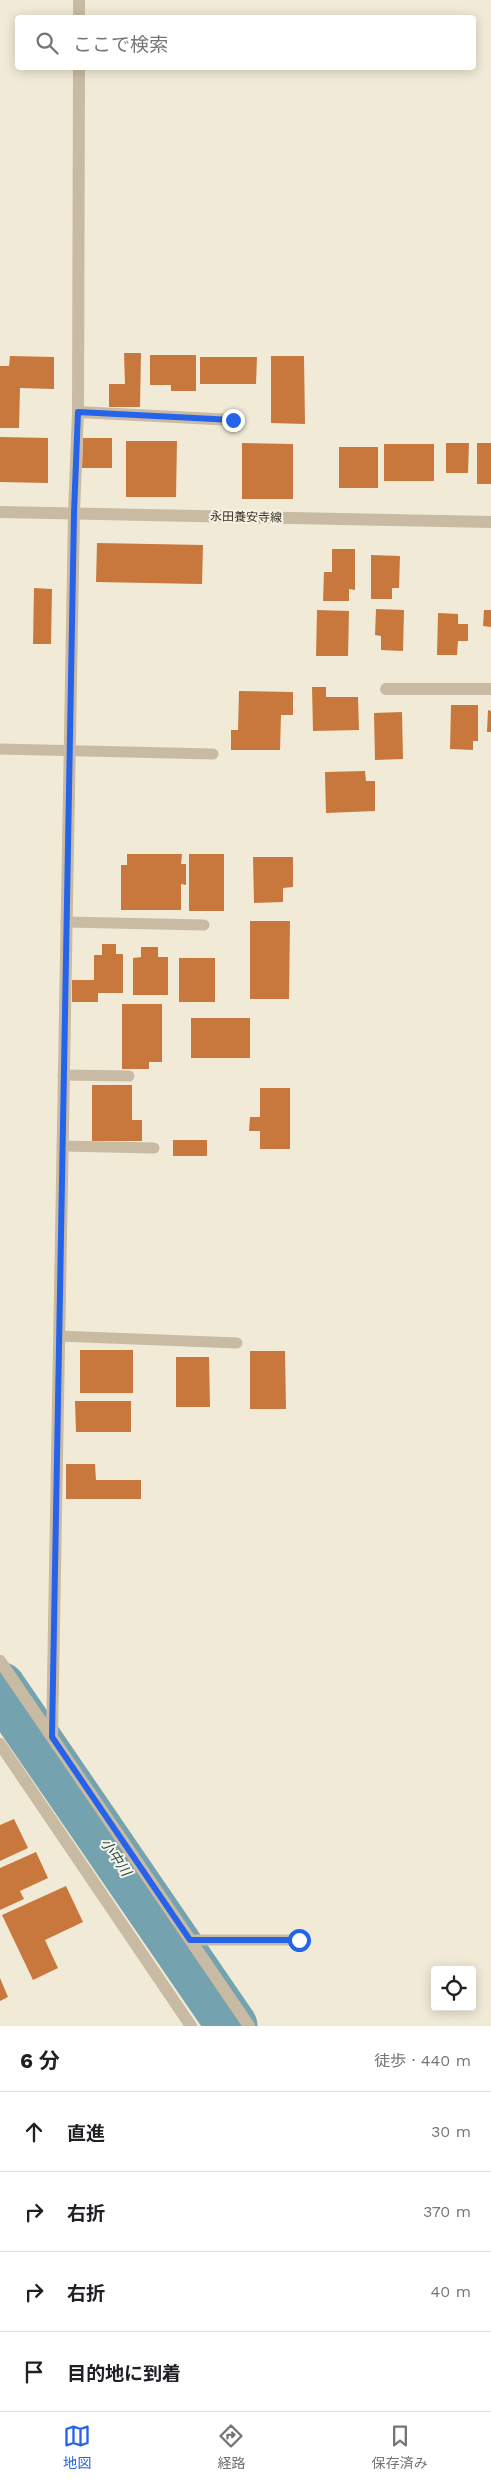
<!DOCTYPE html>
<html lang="ja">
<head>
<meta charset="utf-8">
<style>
	body { margin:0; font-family:"Work Sans","Noto Sans JP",sans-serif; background:#f2f2f2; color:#202124 }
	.controls { position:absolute; right:15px; bottom:15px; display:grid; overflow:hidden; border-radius:5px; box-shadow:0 2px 12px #0003 }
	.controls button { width:45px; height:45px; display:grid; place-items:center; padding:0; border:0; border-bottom:1px solid #e0e0e0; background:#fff; color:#202124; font:25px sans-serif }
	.stop { position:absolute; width:15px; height:15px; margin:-11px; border:4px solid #2563eb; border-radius:50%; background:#fff }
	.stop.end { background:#2563eb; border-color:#fff; box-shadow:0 1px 5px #0008 }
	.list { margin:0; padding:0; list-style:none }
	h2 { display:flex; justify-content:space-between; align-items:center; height:65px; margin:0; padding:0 20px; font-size:21px }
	h2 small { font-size:16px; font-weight:400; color:#757577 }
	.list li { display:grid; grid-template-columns:32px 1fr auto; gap:15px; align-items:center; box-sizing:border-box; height:80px; padding:0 20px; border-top:1px solid #e0e0e0 }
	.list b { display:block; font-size:19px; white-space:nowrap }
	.list em { font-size:16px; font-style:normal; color:#757577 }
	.icon { flex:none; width:28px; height:28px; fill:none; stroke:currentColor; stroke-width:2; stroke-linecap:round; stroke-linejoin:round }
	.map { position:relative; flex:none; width:491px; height:2026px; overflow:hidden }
	.search { position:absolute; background:#fff; box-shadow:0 2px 12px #0003; left:15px; right:15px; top:15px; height:55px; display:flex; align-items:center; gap:12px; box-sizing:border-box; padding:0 18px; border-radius:5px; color:#757577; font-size:19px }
	.sheet { height:385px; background:#fff }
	nav { display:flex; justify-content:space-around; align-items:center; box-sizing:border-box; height:70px; border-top:1px solid #e0e0e0; background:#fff; font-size:14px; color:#757577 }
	nav a { display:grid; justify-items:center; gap:2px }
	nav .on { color:#2563eb }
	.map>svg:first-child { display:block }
</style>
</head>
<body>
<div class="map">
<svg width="491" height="2026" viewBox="0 0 491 2026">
	<rect width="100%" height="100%" fill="#f1ead7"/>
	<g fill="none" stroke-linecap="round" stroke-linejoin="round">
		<path stroke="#75a2af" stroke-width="51" d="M 0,1687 L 232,2026"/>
	</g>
	<path fill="#c9783d" d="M 124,353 L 141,353 L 140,407 L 109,407 L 109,384 L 125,384 Z
		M 150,355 L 196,355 L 196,391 L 171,391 L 171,385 L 150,385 Z
		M 10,356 L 54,357 L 54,389 L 20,388 L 19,428 L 0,428 L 0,366 L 9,366 Z
		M 271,356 L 304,356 L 305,424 L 271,423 Z
		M 200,357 L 257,357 L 256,384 L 200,384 Z
		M 0,437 L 48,438 L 48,483 L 0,482 Z
		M 83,438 L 112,438 L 112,468 L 82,468 Z
		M 126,441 L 177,441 L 176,497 L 126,497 Z
		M 242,443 L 293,444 L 293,499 L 242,499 Z
		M 446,443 L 469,443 L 468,473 L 446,473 Z
		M 477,443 L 491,443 L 491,484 L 477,484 Z
		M 384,444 L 434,444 L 434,481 L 384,481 Z
		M 339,447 L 378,447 L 378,488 L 339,488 Z
		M 97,543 L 203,545 L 202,584 L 96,582 Z
		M 332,549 L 355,549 L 355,590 L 349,589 L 349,601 L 323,601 L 324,572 L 332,572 Z
		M 371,555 L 400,556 L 399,588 L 392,588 L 392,599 L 371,599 Z
		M 34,588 L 52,589 L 51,644 L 33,644 Z
		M 376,609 L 404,610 L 403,651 L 381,650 L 381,636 L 375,635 Z
		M 317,610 L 349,611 L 348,656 L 316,656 Z
		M 484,610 L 491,610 L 491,627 L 483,626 Z
		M 438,613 L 458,614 L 458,624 L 468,624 L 468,641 L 458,641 L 457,655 L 437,655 Z
		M 312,687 L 326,687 L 326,697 L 358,697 L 359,730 L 313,731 Z
		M 239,691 L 293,692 L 293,715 L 281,715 L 280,750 L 231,750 L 231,730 L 238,730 Z
		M 451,705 L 478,705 L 478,741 L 473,741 L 473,750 L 450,749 Z
		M 488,710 L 491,711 L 491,732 L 487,732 Z
		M 402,712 L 403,759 L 375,760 L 374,713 Z
		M 365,771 L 366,781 L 375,781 L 375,811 L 326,813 L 325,772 Z
		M 127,854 L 182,854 L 181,864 L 186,864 L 186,885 L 181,884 L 181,910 L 121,910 L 121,865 L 127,865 Z
		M 189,854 L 224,854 L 224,911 L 189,911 Z
		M 253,857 L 293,857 L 293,887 L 283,888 L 283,902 L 254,903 Z
		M 250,921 L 290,921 L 289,999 L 250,999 Z
		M 102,944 L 116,944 L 116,954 L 123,954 L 123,993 L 98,993 L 98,1002 L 72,1002 L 72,980 L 94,980 L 94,955 L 102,955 Z
		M 141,947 L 158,947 L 158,957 L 168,957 L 168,995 L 133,995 L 133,958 L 141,957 Z
		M 179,958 L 215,958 L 215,1002 L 179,1002 Z
		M 122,1004 L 162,1004 L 162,1062 L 149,1062 L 149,1069 L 122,1069 Z
		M 191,1018 L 250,1018 L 250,1058 L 191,1058 Z
		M 92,1085 L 132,1085 L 132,1120 L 142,1120 L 142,1141 L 92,1141 Z
		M 260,1088 L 290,1088 L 290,1149 L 260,1149 L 260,1131 L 249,1131 L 250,1117 L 260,1117 Z
		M 173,1140 L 207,1140 L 207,1156 L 173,1156 Z
		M 80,1350 L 133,1350 L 133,1393 L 80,1393 Z
		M 250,1351 L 285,1351 L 286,1409 L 250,1409 Z
		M 176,1357 L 209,1357 L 210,1407 L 176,1407 Z
		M 75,1401 L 131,1401 L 131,1432 L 76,1432 Z
		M 66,1464 L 95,1464 L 96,1480 L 141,1480 L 141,1499 L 66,1499 Z
		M 14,1819 L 28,1848 L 0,1861 L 0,1825 Z
		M 36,1852 L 48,1878 L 20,1891 L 24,1899 L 0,1910 L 0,1868 Z
		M 66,1886 L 83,1922 L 45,1940 L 58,1968 L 33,1980 L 2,1915 Z
		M 0,1978 L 8,1997 L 0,2001 Z"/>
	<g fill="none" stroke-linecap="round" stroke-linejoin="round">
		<path stroke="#c9bba3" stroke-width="11" d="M 0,749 L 213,754
			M 66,922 L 204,925
			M 63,1075 L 129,1076
			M 62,1146 L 154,1148
			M 59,1336 L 237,1343
			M 190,1940 L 299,1940"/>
		<path stroke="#c9bba3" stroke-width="12" d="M 79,18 L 79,0
			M 78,412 L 233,420
			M 386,689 L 491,689
			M 0,1661 L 249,2026
			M 52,1737 L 74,513 L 78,412 L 79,68
			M 0,1744 L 191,2026"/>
		<path stroke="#c9bba3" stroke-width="12" d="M 0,512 L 491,522"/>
	</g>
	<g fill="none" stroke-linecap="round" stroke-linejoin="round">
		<path stroke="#2563eb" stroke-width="6" d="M 233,420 L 78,412 L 74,513 L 52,1737 L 190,1940 L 299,1940"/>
	</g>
	<g text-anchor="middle" stroke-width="4" stroke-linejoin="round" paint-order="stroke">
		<g font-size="12" fill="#342d25" stroke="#f9f3e3">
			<text transform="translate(246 517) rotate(1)" y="4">永田養安寺線</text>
		</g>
		<g font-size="14" font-style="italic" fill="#1a4756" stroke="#f9f3e3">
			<text transform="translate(116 1857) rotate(56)" y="5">小中川</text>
		</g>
	</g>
</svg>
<div class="controls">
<button><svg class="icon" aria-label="locate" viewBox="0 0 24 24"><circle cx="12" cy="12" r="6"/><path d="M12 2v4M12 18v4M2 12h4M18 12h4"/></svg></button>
</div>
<div class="stop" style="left:299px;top:1940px"></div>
<div class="stop end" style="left:233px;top:420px"></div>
<div class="search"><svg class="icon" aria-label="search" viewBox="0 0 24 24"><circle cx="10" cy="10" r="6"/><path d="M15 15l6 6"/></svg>ここで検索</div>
</div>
<section class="sheet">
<h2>6 分<small>徒歩 · 440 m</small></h2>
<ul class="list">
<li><svg class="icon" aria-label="ahead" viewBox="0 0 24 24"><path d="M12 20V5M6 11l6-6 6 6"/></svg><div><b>直進</b></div><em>30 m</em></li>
<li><svg class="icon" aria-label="right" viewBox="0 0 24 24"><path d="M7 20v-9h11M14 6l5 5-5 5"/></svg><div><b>右折</b></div><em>370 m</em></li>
<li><svg class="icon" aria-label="right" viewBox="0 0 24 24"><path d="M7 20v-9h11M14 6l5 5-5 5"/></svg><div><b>右折</b></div><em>40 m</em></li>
<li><svg class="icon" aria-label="arrive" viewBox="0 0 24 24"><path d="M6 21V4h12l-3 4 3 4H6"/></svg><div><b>目的地に到着</b></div></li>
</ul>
</section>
<nav>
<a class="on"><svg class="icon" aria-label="map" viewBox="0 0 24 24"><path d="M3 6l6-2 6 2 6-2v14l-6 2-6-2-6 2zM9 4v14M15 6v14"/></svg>地図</a>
<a><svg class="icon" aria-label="directions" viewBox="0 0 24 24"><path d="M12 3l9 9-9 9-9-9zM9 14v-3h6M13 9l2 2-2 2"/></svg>経路</a>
<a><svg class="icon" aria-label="saved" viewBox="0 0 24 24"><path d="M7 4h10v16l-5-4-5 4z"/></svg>保存済み</a>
</nav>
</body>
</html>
